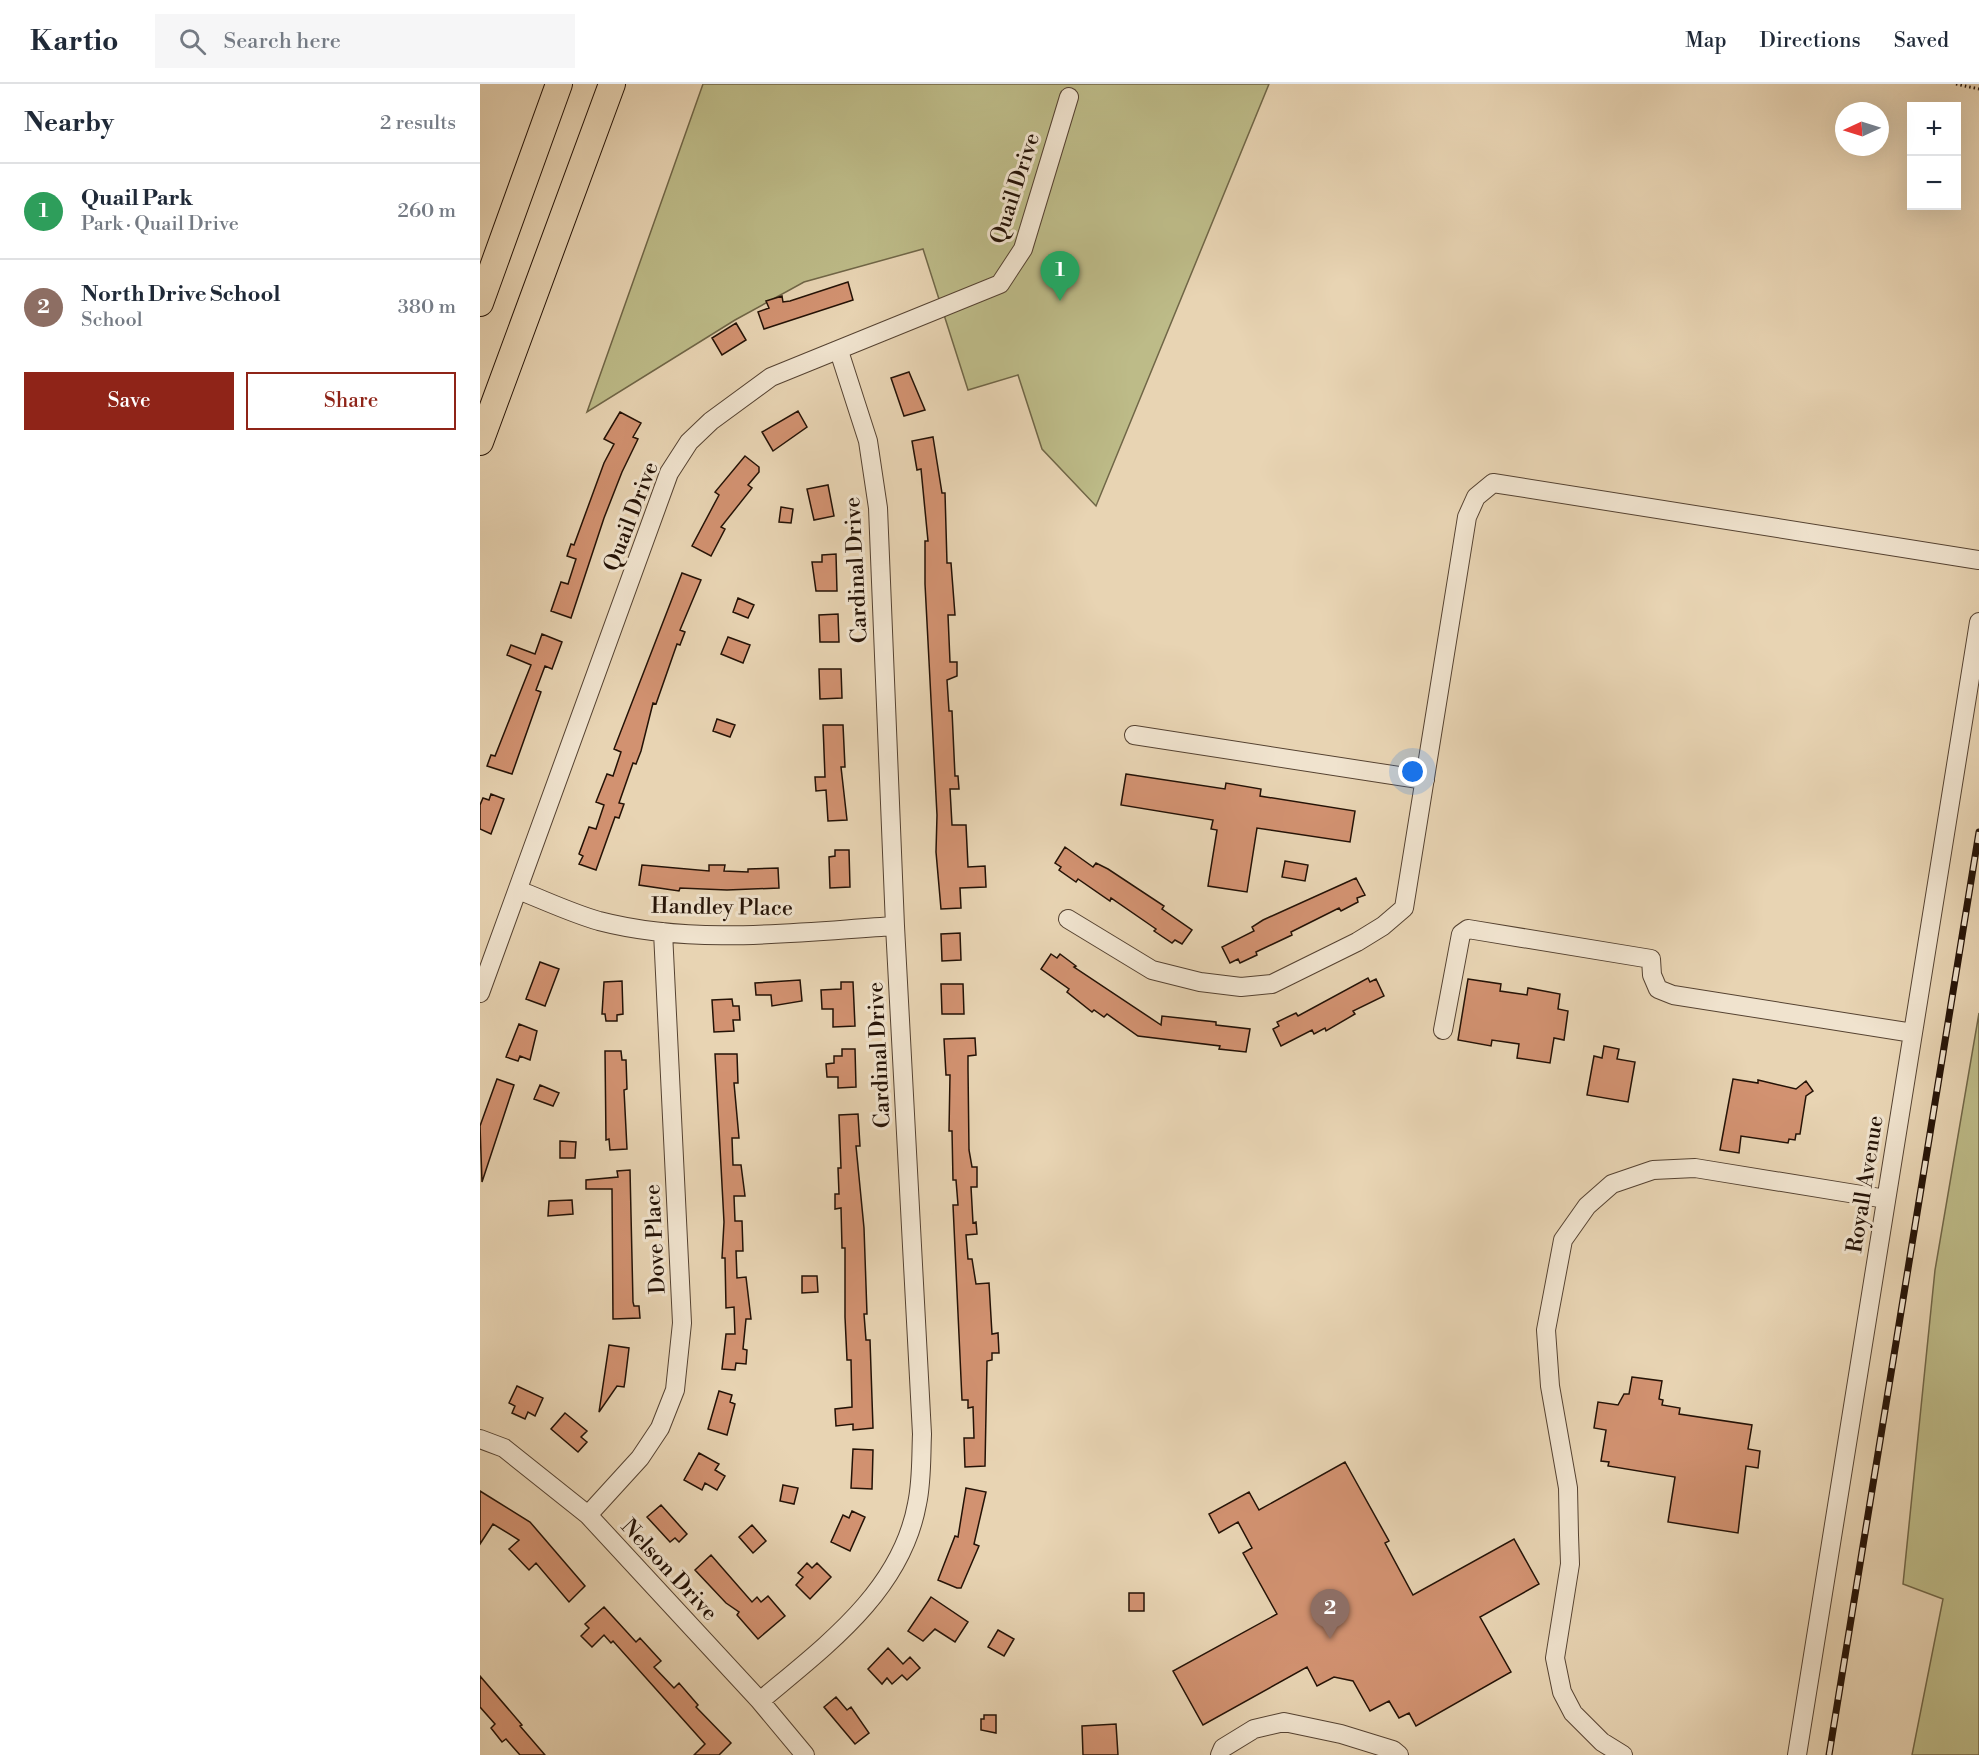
<!DOCTYPE html>
<html lang="en">
<head>
<meta charset="utf-8">
<style>
	body { margin:0; font-family:"Libre Bodoni",serif; background:#f6f6f7; color:#1f2937 }
	.controls { position:absolute; right:18px; top:18px; display:grid; overflow:hidden; border-radius:0px; box-shadow:0 6px 24px #0002 }
	.controls button { width:54px; height:54px; display:grid; place-items:center; padding:0; border:0; border-bottom:2px solid #e0e1e3; background:#fff; color:#1f2937; font:30px sans-serif }
	.compass { position:absolute; left:1355px; top:18px; width:54px; height:54px; border-radius:50%; background:#fff; box-shadow:0 6px 24px #0002; rotate:266deg }
	.you { position:absolute; left:933px; top:688px; width:21px; height:21px; margin:-15px; border:4px solid #fff; border-radius:50%; background:#1a73e8; box-shadow:0 0 0 9px #1a73e833 }
	.badge { display:grid; place-items:center; width:39px; height:39px; border-radius:50%; background:#8f2418; color:#fff; font-size:20px; font-weight:700 }
	.pin { position:absolute; translate:-50% -50px; filter:drop-shadow(0 2px 3px #0008) }
	.pin::after { content:''; position:absolute; top:32px; width:21px; height:18px; background:inherit; clip-path:polygon(0 0,100% 0,50% 100%) }
	.list { margin:0; padding:0; list-style:none }
	h2 { display:flex; justify-content:space-between; align-items:center; height:78px; margin:0; padding:0 24px; font-size:26px }
	h2 small { font-size:20px; font-weight:400; color:#747a83 }
	.list li { display:grid; grid-template-columns:39px 1fr auto; gap:18px; align-items:center; box-sizing:border-box; height:96px; padding:0 24px; border-top:2px solid #e0e1e3 }
	.list b { display:block; font-size:22px; white-space:nowrap }
	.list p { margin:0; font-size:20px; white-space:nowrap; color:#747a83 }
	.list em { font-size:20px; font-style:normal; color:#747a83 }
	.actions { display:flex; gap:12px; padding:18px 24px }
	.actions a { flex:1; padding:14px 0; border:2px solid #8f2418; border-radius:0px; text-align:center; font-size:21px; color:#8f2418 }
	.actions .main { background:#8f2418; color:#fff }
	.icon { flex:none; width:33px; height:33px; fill:none; stroke:currentColor; stroke-width:2; stroke-linecap:round; stroke-linejoin:round }
	.map { position:relative; flex:none; width:1499px; height:1671px; overflow:hidden }
	header { display:flex; align-items:center; gap:36px; box-sizing:border-box; height:84px; padding:0 30px; background:#fff; border-bottom:2px solid #e0e1e3 }
	header strong { font-size:28px }
	nav { display:flex; gap:33px; margin-inline-start:auto; font-size:21px }
	.search { width:420px; height:54px; background:#f6f6f7; display:flex; align-items:center; gap:15px; box-sizing:border-box; padding:0 21px; border-radius:0px; color:#747a83; font-size:22px }
	main { display:flex }
	aside { flex:1; background:#fff }
	.map>svg:first-child { display:block }
</style>
</head>
<body>
<header>
<strong>Kartio</strong>
<div class="search"><svg class="icon" aria-label="search" viewBox="0 0 24 24"><circle cx="10" cy="10" r="6"/><path d="M15 15l6 6"/></svg>Search here</div>
<nav><a>Map</a><a>Directions</a><a>Saved</a></nav>
</header>
<main>
<aside>
<h2>Nearby<small>2 results</small></h2>
<ul class="list">
<li><span class="badge" style="background:#2e9e5b">1</span><div><b>Quail Park</b><p>Park · Quail Drive</p></div><em>260 m</em></li>
<li><span class="badge" style="background:#8d6e63">2</span><div><b>North Drive School</b><p>School</p></div><em>380 m</em></li>
</ul>
<div class="actions"><a class="main">Save</a><a>Share</a></div>
</aside>
<div class="map">
<svg width="1499" height="1671" viewBox="0 0 1499 1671">
	<rect width="100%" height="100%" fill="#e8d4b3"/>
	<filter id="stains"><feTurbulence type="fractalNoise" baseFrequency=".00333" numOctaves="4"/><feColorMatrix values="0 0 0 0 .2 0 0 0 0 .09 0 0 0 0 .02 0 0 0 .5 -.17"/></filter>
	<radialGradient id="worn" r=".72"><stop offset=".6" stop-color="#630" stop-opacity="0"/><stop offset="1" stop-color="#630" stop-opacity=".3"/></radialGradient>
	<path fill="#bdbb88" stroke="#706647" stroke-width="1.5" d="M 223,0 L 789,0 L 616,422 L 562,365 L 538,291 L 488,306 L 443,165 L 324,198 L 255,236 L 107,328 Z
		M 1499,929 L 1499,1671 L 1432,1671 L 1463,1515 L 1423,1500 L 1455,1186 Z"/>
	<path fill="#d29271" stroke="#241206" stroke-width="1.5" d="M 368,198 L 373,216 L 284,245 L 278,228 L 289,224 L 286,217 L 302,212 L 303,218 L 310,217 Z
		M 256,239 L 266,256 L 242,271 L 232,254 Z
		M 429,288 L 445,326 L 424,332 L 411,294 Z
		M 318,327 L 327,343 L 293,367 L 282,348 Z
		M 140,328 L 161,339 L 153,353 L 158,355 L 142,388 L 124,434 L 91,534 L 71,527 L 81,498 L 88,500 L 96,475 L 87,472 L 91,460 L 94,461 L 124,379 L 134,360 L 124,355 Z
		M 453,353 L 462,409 L 465,409 L 467,479 L 471,479 L 475,531 L 468,531 L 470,578 L 477,578 L 477,592 L 467,596 L 469,627 L 472,627 L 475,692 L 478,692 L 479,705 L 470,705 L 472,741 L 486,741 L 488,783 L 505,782 L 506,803 L 480,804 L 481,824 L 461,825 L 456,768 L 457,731 L 445,500 L 445,457 L 448,457 L 441,385 L 437,386 L 432,357 Z
		M 265,372 L 279,383 L 279,388 L 268,401 L 272,404 L 241,443 L 245,445 L 231,472 L 212,462 L 239,411 L 235,408 Z
		M 348,401 L 354,432 L 334,436 L 327,405 Z
		M 301,423 L 313,425 L 311,439 L 299,438 Z
		M 356,470 L 357,507 L 336,507 L 332,478 L 342,478 L 342,471 Z
		M 202,489 L 221,496 L 200,546 L 205,548 L 200,561 L 197,560 L 176,620 L 173,619 L 161,667 L 156,680 L 153,679 L 139,719 L 144,720 L 139,734 L 135,733 L 116,786 L 99,780 L 103,772 L 99,770 L 109,743 L 116,745 L 124,721 L 116,718 L 127,690 L 133,692 L 141,668 L 134,665 Z
		M 258,514 L 274,521 L 268,534 L 253,528 Z
		M 358,530 L 359,558 L 340,558 L 339,531 Z
		M 62,550 L 82,558 L 72,585 L 65,582 L 56,606 L 61,608 L 32,690 L 7,682 L 11,671 L 15,672 L 51,581 L 27,571 L 31,561 L 55,570 Z
		M 248,553 L 270,561 L 263,579 L 241,570 Z
		M 339,585 L 361,585 L 362,614 L 340,615 Z
		M 237,635 L 255,641 L 250,653 L 233,647 Z
		M 343,641 L 363,641 L 365,683 L 361,683 L 367,736 L 348,737 L 346,706 L 336,707 L 335,693 L 345,693 Z
		M 646,690 L 745,705 L 746,699 L 781,705 L 780,712 L 875,727 L 870,758 L 777,744 L 767,808 L 728,802 L 737,746 L 731,745 L 733,736 L 641,721 Z
		M 11,710 L 24,715 L 11,750 L 0,745 L 0,721 L 3,714 L 9,716 Z
		M 585,763 L 613,783 L 616,779 L 628,785 L 684,822 L 682,825 L 712,846 L 702,860 L 695,856 L 692,859 L 674,847 L 676,845 L 631,814 L 630,817 L 598,795 L 596,798 L 579,786 L 581,783 L 575,779 Z
		M 355,766 L 369,766 L 370,803 L 350,804 L 349,773 L 355,772 Z
		M 805,777 L 828,781 L 825,797 L 802,793 Z
		M 162,781 L 229,787 L 229,781 L 245,781 L 244,787 L 268,788 L 268,785 L 298,784 L 299,804 L 247,806 L 200,804 L 199,807 L 159,801 Z
		M 876,794 L 885,811 L 877,814 L 878,818 L 861,827 L 859,824 L 811,848 L 812,851 L 776,868 L 777,871 L 760,879 L 758,875 L 750,879 L 742,863 L 774,847 L 772,843 L 783,836 Z
		M 480,849 L 481,876 L 462,877 L 461,850 Z
		M 571,870 L 577,874 L 580,870 L 596,882 L 594,883 L 681,941 L 682,932 L 736,938 L 736,941 L 770,945 L 766,968 L 739,965 L 740,962 L 658,952 L 627,930 L 624,933 L 614,926 L 612,928 L 587,908 L 589,905 L 561,885 Z
		M 60,878 L 79,885 L 65,922 L 46,915 Z
		M 888,894 L 890,898 L 896,895 L 904,912 L 873,927 L 875,930 L 846,947 L 845,944 L 834,950 L 832,946 L 801,962 L 793,945 L 799,942 L 797,938 L 816,929 L 818,932 Z
		M 988,895 L 1021,900 L 1020,907 L 1047,911 L 1048,904 L 1080,910 L 1078,925 L 1088,927 L 1084,956 L 1074,954 L 1070,979 L 1037,974 L 1039,960 L 1012,956 L 1011,962 L 978,956 Z
		M 320,896 L 322,917 L 292,922 L 291,911 L 276,911 L 275,899 Z
		M 142,897 L 143,930 L 137,931 L 137,937 L 126,937 L 125,930 L 122,930 L 124,898 Z
		M 361,898 L 373,898 L 375,942 L 353,943 L 353,925 L 342,925 L 341,906 L 361,905 Z
		M 461,900 L 483,900 L 484,930 L 462,930 Z
		M 252,915 L 253,922 L 259,922 L 260,936 L 253,936 L 254,947 L 234,948 L 232,916 Z
		M 39,940 L 57,947 L 50,976 L 40,972 L 38,977 L 26,973 Z
		M 495,954 L 496,971 L 488,972 L 488,985 L 489,1066 L 492,1083 L 497,1083 L 497,1103 L 491,1103 L 493,1139 L 496,1138 L 497,1150 L 486,1151 L 488,1175 L 492,1175 L 496,1200 L 509,1199 L 512,1250 L 518,1249 L 519,1269 L 512,1269 L 512,1276 L 507,1277 L 505,1382 L 485,1383 L 484,1354 L 494,1354 L 493,1323 L 488,1324 L 488,1316 L 482,1316 L 473,1121 L 478,1121 L 476,1096 L 473,1096 L 472,1047 L 469,1047 L 470,991 L 466,991 L 464,955 Z
		M 1124,962 L 1139,965 L 1137,975 L 1155,978 L 1148,1018 L 1107,1011 L 1114,972 L 1122,974 Z
		M 362,965 L 375,965 L 376,1003 L 358,1004 L 358,993 L 347,993 L 346,980 L 354,979 L 354,972 L 362,972 Z
		M 125,967 L 141,967 L 142,976 L 146,976 L 147,1005 L 144,1006 L 147,1065 L 130,1066 L 129,1055 L 126,1056 Z
		M 235,970 L 257,970 L 258,999 L 254,999 L 259,1054 L 252,1054 L 253,1081 L 261,1081 L 265,1112 L 254,1112 L 255,1137 L 262,1137 L 263,1167 L 256,1167 L 257,1194 L 266,1193 L 271,1235 L 266,1235 L 263,1265 L 267,1266 L 266,1280 L 256,1279 L 255,1286 L 242,1285 L 246,1250 L 255,1250 L 254,1223 L 246,1224 L 245,1174 L 242,1174 L 244,1138 Z
		M 17,995 L 34,1001 L 2,1098 L 0,1042 Z
		M 1253,995 L 1278,999 L 1278,996 L 1316,1005 L 1326,997 L 1333,1007 L 1326,1012 L 1320,1050 L 1316,1050 L 1315,1056 L 1309,1055 L 1308,1059 L 1261,1052 L 1259,1069 L 1240,1066 Z
		M 60,1001 L 79,1009 L 73,1022 L 54,1015 Z
		M 378,1030 L 380,1062 L 376,1062 L 384,1144 L 387,1230 L 384,1230 L 386,1256 L 390,1256 L 393,1344 L 373,1346 L 373,1340 L 356,1342 L 355,1325 L 372,1323 L 371,1276 L 367,1276 L 365,1233 L 365,1164 L 362,1164 L 361,1124 L 355,1125 L 355,1110 L 359,1110 L 358,1084 L 361,1084 L 359,1031 Z
		M 80,1057 L 96,1058 L 95,1074 L 80,1074 Z
		M 150,1086 L 153,1218 L 154,1222 L 159,1222 L 160,1234 L 133,1235 L 132,1105 L 106,1105 L 106,1096 L 138,1093 L 137,1087 Z
		M 92,1116 L 93,1130 L 68,1132 L 69,1117 Z
		M 322,1192 L 337,1192 L 338,1208 L 322,1209 Z
		M 129,1261 L 149,1264 L 145,1297 L 144,1303 L 137,1302 L 119,1328 Z
		M 1152,1293 L 1182,1297 L 1179,1315 L 1183,1316 L 1182,1321 L 1200,1324 L 1199,1330 L 1272,1341 L 1268,1365 L 1280,1367 L 1278,1384 L 1266,1382 L 1258,1449 L 1188,1438 L 1195,1393 L 1128,1382 L 1129,1378 L 1121,1377 L 1126,1346 L 1114,1344 L 1118,1318 L 1138,1321 L 1144,1310 L 1149,1310 Z
		M 37,1302 L 63,1314 L 55,1332 L 48,1328 L 45,1335 L 32,1329 L 35,1322 L 29,1319 Z
		M 239,1307 L 252,1311 L 250,1318 L 255,1320 L 247,1351 L 228,1345 Z
		M 85,1329 L 107,1347 L 101,1353 L 107,1358 L 98,1368 L 71,1345 Z
		M 373,1365 L 393,1366 L 392,1405 L 371,1404 Z
		M 219,1369 L 239,1380 L 235,1386 L 245,1392 L 237,1406 L 225,1399 L 222,1406 L 204,1396 Z
		M 865,1378 L 909,1457 L 905,1459 L 933,1511 L 1034,1455 L 1059,1500 L 1000,1533 L 1031,1588 L 936,1642 L 929,1629 L 919,1634 L 909,1617 L 890,1627 L 873,1597 L 854,1593 L 837,1602 L 827,1583 L 723,1641 L 693,1587 L 797,1530 L 763,1469 L 772,1464 L 758,1438 L 739,1449 L 729,1430 L 769,1408 L 779,1426 Z
		M 303,1401 L 318,1404 L 314,1420 L 300,1417 Z
		M 486,1404 L 506,1408 L 494,1460 L 499,1462 L 481,1504 L 477,1504 L 458,1496 L 475,1452 L 478,1453 Z
		M 0,1407 L 50,1438 L 105,1502 L 89,1518 L 56,1479 L 49,1486 L 29,1465 L 39,1456 L 13,1440 L 0,1460 Z
		M 181,1421 L 207,1450 L 199,1458 L 195,1454 L 190,1458 L 167,1433 Z
		M 372,1427 L 385,1433 L 370,1467 L 351,1458 L 363,1431 L 369,1434 Z
		M 272,1441 L 286,1457 L 273,1469 L 259,1453 Z
		M 231,1471 L 272,1518 L 277,1513 L 281,1518 L 288,1512 L 305,1532 L 278,1555 L 257,1531 L 259,1528 L 246,1519 L 215,1486 Z
		M 327,1479 L 332,1484 L 337,1479 L 351,1493 L 330,1515 L 316,1501 L 323,1493 L 318,1489 Z
		M 649,1509 L 664,1509 L 664,1527 L 649,1527 Z
		M 451,1513 L 488,1538 L 475,1558 L 455,1545 L 443,1557 L 428,1547 Z
		M 124,1523 L 156,1558 L 160,1554 L 181,1577 L 174,1583 L 194,1604 L 199,1599 L 218,1621 L 216,1623 L 251,1659 L 239,1671 L 214,1671 L 225,1660 L 133,1557 L 131,1559 L 124,1551 L 112,1563 L 101,1552 L 109,1544 L 105,1540 Z
		M 518,1546 L 534,1555 L 524,1572 L 508,1563 Z
		M 408,1564 L 423,1580 L 430,1573 L 440,1584 L 427,1596 L 422,1591 L 412,1600 L 407,1594 L 402,1600 L 388,1585 Z
		M 0,1592 L 42,1641 L 40,1642 L 65,1671 L 40,1671 L 26,1655 L 22,1658 L 11,1644 L 15,1640 L 0,1623 Z
		M 356,1613 L 367,1626 L 371,1623 L 389,1649 L 375,1660 L 344,1623 Z
		M 504,1631 L 516,1631 L 516,1649 L 501,1646 L 501,1635 L 504,1635 Z
		M 636,1640 L 638,1671 L 603,1671 L 602,1642 Z"/>
	<g fill="none" stroke-linecap="round" stroke-linejoin="round">
		<g stroke="#554231" stroke-width="20">
			<path id="minor" d="M 654,651 L 945,696
				M 38,806 C 64,816 91,829 119,837 C 215,862 318,848 415,842
				M 588,835 L 672,886 L 720,898 L 761,903 L 792,900 L 877,858 L 903,842 L 924,824 L 987,433 L 996,413 L 1013,399 L 1499,476
				M 0,909 L 189,389 L 209,358 L 231,337 L 291,293 L 520,200 L 543,165 L 589,13
				M 963,946 L 981,850 L 988,845 L 1171,875 L 1172,891 L 1178,905 L 1193,911 L 1433,949
				M 0,1355 L 24,1364 L 108,1431 L 280,1617 L 325,1671
				M 108,1431 L 160,1374 L 180,1344 L 195,1306 L 202,1239 L 183,848
				M 280,1617 C 344,1563 421,1508 437,1420 C 442,1397 441,1373 442,1350 L 415,842 L 398,424 L 388,357 L 359,267
				M 740,1671 L 743,1664 L 774,1645 L 804,1638 L 861,1650 L 913,1666 L 919,1671
				M 1143,1671 L 1122,1658 L 1093,1629 L 1082,1608 L 1075,1574 L 1090,1480 L 1089,1451 L 1088,1404 L 1070,1302 L 1066,1246 L 1083,1156 L 1107,1122 L 1132,1100 L 1173,1086 L 1215,1084 L 1406,1115
				M 1317,1671 L 1499,538"/>
		</g>
		<g stroke="#241206" stroke-width="28">
			<path id="highway" d="M 0,219 L 79,0
				M 0,358 L 132,0"/>
		</g>
		<path stroke="#241206" stroke-width="3" stroke-dasharray="1.5 3" stroke-linecap="butt" d="M 1476,0 L 1499,5"/>
		<use href="#minor" stroke="#f0e3ce" stroke-width="18"/>
		<use href="#highway" stroke="#e8d4b3" stroke-width="26"/>
		<g stroke="#241206" stroke-width="7">
			<path id="rail" d="M 1349,1671 L 1499,748"/>
		</g>
		<use href="#rail" stroke="#f0e3ce" stroke-width="4.5" stroke-dasharray="14" stroke-linecap="butt"/>
	</g>
	<g text-anchor="middle" stroke-width="6" stroke-linejoin="round" paint-order="stroke">
		<g font-size="22" fill="#241206" stroke="#f0e3ce">
			<text transform="translate(534 104) rotate(-72)" y="8">Quail Drive</text>
			<text transform="translate(150 432) rotate(-69)" y="8">Quail Drive</text>
			<text transform="translate(375 486) rotate(-93)" y="8">Cardinal Drive</text>
			<text transform="translate(242 822) rotate(1)" y="8">Handley Place</text>
			<text transform="translate(398 971) rotate(-93)" y="8">Cardinal Drive</text>
			<text transform="translate(1384 1100) rotate(-81)" y="8">Royall Avenue</text>
			<text transform="translate(174 1155) rotate(-93)" y="8">Dove Place</text>
			<text transform="translate(190 1485) rotate(47)" y="8">Nelson Drive</text>
		</g>
	</g>
	<rect width="100%" height="100%" filter="url(#stains)"/>
	<rect width="100%" height="100%" fill="url(#worn)"/>
</svg>
<div class="controls">
<button>+</button>
<button>−</button>
</div>
<svg class="compass" viewBox="-18 -18 36 36"><path d="M0-13l5 13h-10z" fill="#e53935"/><path d="M0 13l5-13h-10z" fill="#747a83"/></svg>
<div class="you"></div>
<div class="pin badge" style="left:580px;top:217px;background:#2e9e5b">1</div>
<div class="pin badge" style="left:850px;top:1555px;background:#8d6e63">2</div>
</div>
</main>
</body>
</html>
